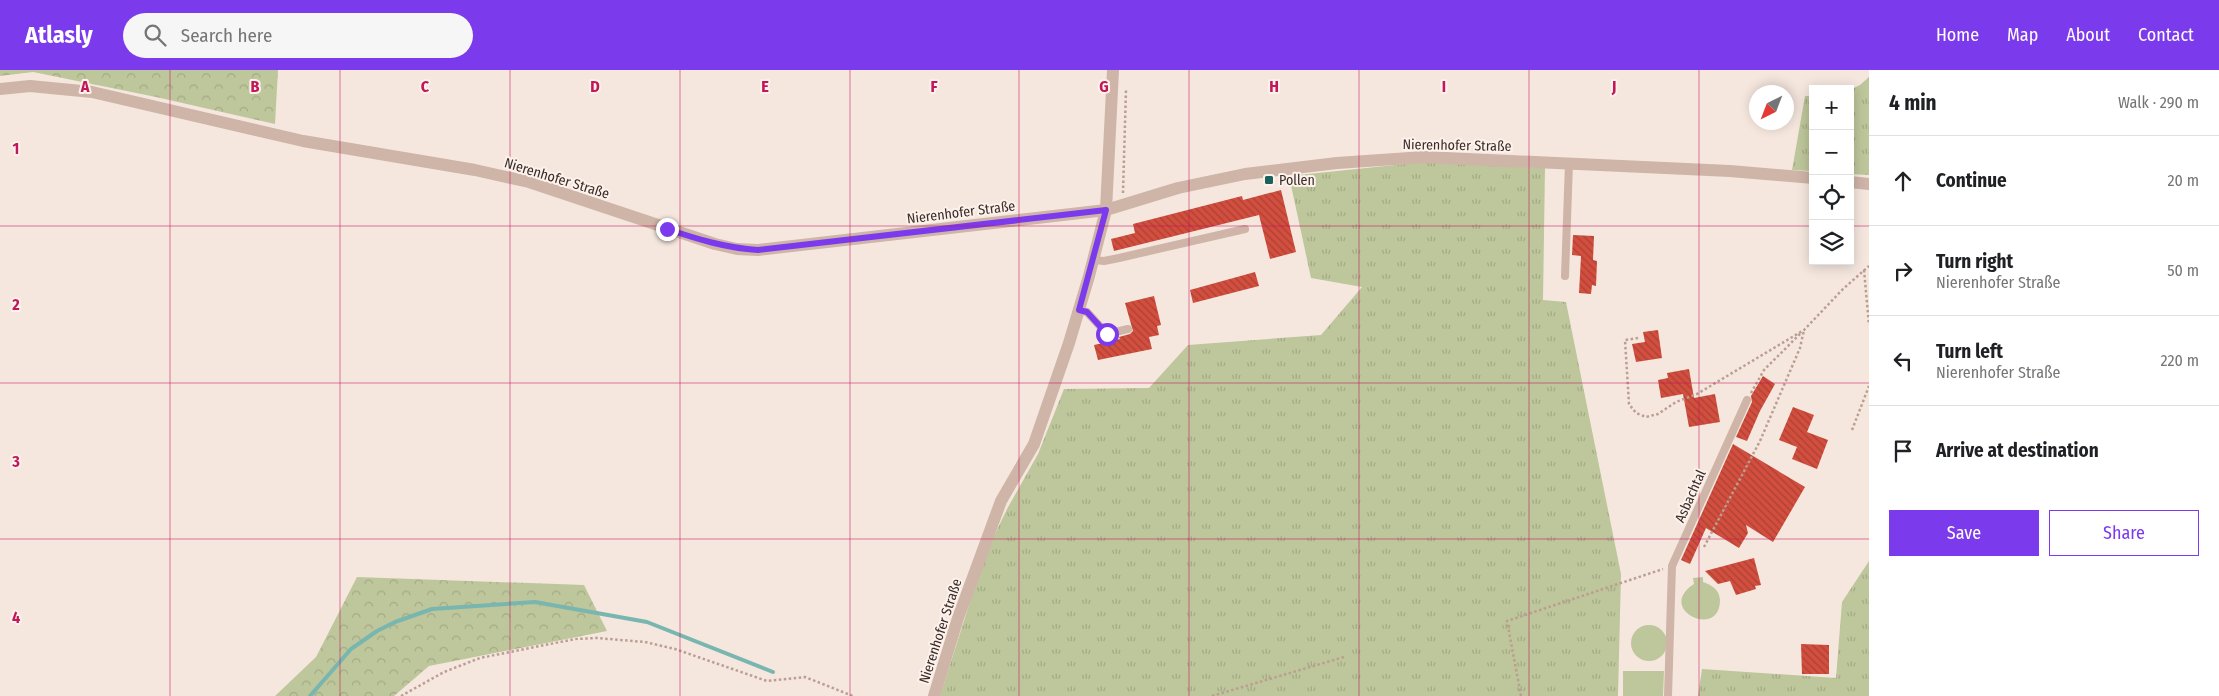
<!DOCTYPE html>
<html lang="en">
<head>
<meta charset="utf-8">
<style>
	body { margin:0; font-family:"Fira Sans Condensed",sans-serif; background:#f6f6f6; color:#202124 }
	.controls { position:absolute; right:15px; top:15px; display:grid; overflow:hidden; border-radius:0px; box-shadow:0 2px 12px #0003 }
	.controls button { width:45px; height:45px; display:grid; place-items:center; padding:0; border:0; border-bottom:1px solid #e0e0e0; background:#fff; color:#202124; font:25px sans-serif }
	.compass { position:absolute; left:1749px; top:15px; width:45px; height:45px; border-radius:50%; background:#fff; box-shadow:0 2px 12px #0003; rotate:222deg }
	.stop { position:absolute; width:15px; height:15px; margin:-11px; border:4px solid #7c3aed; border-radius:50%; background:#fff }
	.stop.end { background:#7c3aed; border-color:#fff; box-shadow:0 1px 5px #0008 }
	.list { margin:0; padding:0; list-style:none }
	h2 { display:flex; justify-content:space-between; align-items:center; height:65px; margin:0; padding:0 20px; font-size:21px }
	h2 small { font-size:16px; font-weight:400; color:#757577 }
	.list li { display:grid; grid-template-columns:32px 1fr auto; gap:15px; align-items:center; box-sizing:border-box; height:90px; padding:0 20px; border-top:1px solid #e0e0e0 }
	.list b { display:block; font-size:19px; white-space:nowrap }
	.list p { margin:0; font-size:16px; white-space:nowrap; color:#757577 }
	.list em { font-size:16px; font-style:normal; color:#757577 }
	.actions { display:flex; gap:10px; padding:15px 20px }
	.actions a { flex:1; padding:11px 0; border:1px solid #7c3aed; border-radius:0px; text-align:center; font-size:18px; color:#7c3aed }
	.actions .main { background:#7c3aed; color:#fff }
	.icon { flex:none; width:28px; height:28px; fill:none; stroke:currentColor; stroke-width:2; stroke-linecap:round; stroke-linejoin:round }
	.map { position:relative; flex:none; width:1869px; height:626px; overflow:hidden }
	header { display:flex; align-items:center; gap:30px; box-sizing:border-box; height:70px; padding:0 25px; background:#7c3aed; color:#fff }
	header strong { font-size:24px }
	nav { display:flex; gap:28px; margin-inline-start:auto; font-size:18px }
	.search { width:350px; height:45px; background:#f6f6f6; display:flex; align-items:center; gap:12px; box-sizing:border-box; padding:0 18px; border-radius:28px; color:#757577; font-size:19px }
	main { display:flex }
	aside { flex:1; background:#fff }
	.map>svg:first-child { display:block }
</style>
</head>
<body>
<header>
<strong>Atlasly</strong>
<div class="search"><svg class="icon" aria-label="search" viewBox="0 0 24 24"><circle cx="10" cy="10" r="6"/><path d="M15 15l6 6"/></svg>Search here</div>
<nav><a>Home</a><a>Map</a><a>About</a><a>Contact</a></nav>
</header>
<main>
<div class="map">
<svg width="1869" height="626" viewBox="0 0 1869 626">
	<defs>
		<pattern id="grass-tufts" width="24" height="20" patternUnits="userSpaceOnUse" patternTransform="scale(1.25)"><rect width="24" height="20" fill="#bec69b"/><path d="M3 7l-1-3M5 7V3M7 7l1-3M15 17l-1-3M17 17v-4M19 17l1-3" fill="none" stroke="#a4aa86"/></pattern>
		<pattern id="forest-crowns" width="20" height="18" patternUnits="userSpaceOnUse" patternTransform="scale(1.25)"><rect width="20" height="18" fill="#bec69b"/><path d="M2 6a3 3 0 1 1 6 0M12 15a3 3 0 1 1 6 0" fill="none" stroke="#a4aa86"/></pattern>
		<pattern id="building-back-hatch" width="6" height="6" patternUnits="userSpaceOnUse" patternTransform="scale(1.25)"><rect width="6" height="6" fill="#d24e3e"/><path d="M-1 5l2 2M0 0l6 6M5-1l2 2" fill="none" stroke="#ac4134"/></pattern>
	</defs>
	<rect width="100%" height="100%" fill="#f5e7de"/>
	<path fill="url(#grass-tufts)" d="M 1869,7 L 1869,105 L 1850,104 L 1850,20 L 1860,15 Z
		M 1805,26 L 1813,26 L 1813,101 L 1792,100 Z
		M 1424,92 L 1545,98 L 1543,230 L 1566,232 L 1621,504 L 1618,626 L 940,626 L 985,485 L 1007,439 L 1038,384 L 1064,319 L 1149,318 L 1188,275 L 1321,265 L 1362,217 L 1311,208 L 1289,106 Z
		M 1869,491 L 1869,626 L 1698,626 L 1702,599 L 1836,608 L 1842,532 Z"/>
	<path fill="url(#forest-crowns)" d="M 0,0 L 278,0 L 275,54 L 156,27 L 33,2 L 0,6 Z
		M 357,507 L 584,515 L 607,561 L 429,596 L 394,626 L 275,626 L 316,587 Z"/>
	<path fill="#bec69b" d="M 1703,507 L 1703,512 C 1712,515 1720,520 1720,531 C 1719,570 1655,539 1694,514 L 1693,508 Z
		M1631 573a18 18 0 1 1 36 0a18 18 0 1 1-36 0Z
		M 1623,601 L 1664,601 L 1663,626 L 1623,626 Z"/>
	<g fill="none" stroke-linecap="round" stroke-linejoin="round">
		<path stroke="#79b6b0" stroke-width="4" d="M 310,626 L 351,579 L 377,561 L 395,552 L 432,539 L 535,532 L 647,552 L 773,602"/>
	</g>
	<path fill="url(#building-back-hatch)" d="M 1281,120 L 1296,182 L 1270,189 L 1259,145 L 1114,181 L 1111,169 L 1135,163 L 1133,154 L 1242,126 L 1243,130 Z
		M 1573,165 L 1594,166 L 1593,190 L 1597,191 L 1596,216 L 1592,215 L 1591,224 L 1579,223 L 1581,186 L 1572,185 Z
		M 1255,202 L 1259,216 L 1193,233 L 1190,220 Z
		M 1154,226 L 1161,255 L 1157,256 L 1159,265 L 1149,267 L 1152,279 L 1098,290 L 1094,275 L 1120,269 L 1119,267 L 1130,264 L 1133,261 L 1125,233 Z
		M 1658,260 L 1662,288 L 1636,292 L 1632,274 L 1645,272 L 1643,262 Z
		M 1689,299 L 1694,328 L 1715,324 L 1720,352 L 1689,357 L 1683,324 L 1661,328 L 1658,310 L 1668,308 L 1667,303 Z
		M 1763,306 L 1775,314 L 1760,341 L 1747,371 L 1736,367 L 1752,332 L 1751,326 Z
		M 1793,337 L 1814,345 L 1807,362 L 1828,370 L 1817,399 L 1792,389 L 1797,377 L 1779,370 Z
		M 1733,374 L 1805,417 L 1773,472 L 1746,455 L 1748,463 L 1739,478 L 1706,458 L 1690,494 L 1681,490 Z
		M 1754,488 L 1761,515 L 1755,516 L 1756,519 L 1736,525 L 1730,511 L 1718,514 L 1705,501 Z
		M 1801,574 L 1829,575 L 1829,604 L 1802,604 Z"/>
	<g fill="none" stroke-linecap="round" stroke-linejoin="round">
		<path stroke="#bb9e92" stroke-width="2.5" stroke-dasharray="2.5 2.5" stroke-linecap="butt" d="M 1123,123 L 1126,19
			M 1864,200 L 1869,255
			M 1638,268 L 1625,270 L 1629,334 L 1636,343 L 1646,347 L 1658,344 L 1676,332 L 1697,324 L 1804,260 L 1843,219 L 1869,196
			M 1751,323 L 1764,300 L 1800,264
			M 1852,360 L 1869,316
			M 1704,477 L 1760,371 L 1800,278 L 1804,260
			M 401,626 L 444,602 L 480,588 L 575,569 L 597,568 L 645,572 L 675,579 L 767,611 L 805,607 L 853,626
			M 1212,626 L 1344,587
			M 1521,626 L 1507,551 L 1663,499"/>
		<path stroke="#cfb4a8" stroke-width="8" d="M 1094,190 L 1104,191 L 1119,188 L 1245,159
			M 1565,206 L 1569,93
			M 1079,240 L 1087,242 L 1107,264 L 1128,259
			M 1668,626 L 1672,496 L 1747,330"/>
		<path stroke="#cfb4a8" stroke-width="12" d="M 934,626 L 958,548 L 1001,431 L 1034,374 L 1069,273 L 1089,206 L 1106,140 L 1113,0"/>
		<path stroke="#cfb4a8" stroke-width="12" d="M 0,19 L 30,16 L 92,22 L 303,71 L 475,100 L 529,112 L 715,174 L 737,179 L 758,180 L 1106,140 L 1178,118 L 1245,104 L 1337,93 L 1424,87 L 1730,101 L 1813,108
			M 1850,112 L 1869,114"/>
	</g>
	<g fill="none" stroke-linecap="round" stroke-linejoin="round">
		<path stroke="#7c3aed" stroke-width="6" d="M 667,159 C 697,169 726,178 758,180 L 1106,140 L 1079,240 L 1087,242 L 1107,264"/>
	</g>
	<path fill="none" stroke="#c2185b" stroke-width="1" stroke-opacity="0.55" d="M 170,0 L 170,626M 340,0 L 340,626M 510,0 L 510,626M 680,0 L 680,626M 850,0 L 850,626M 1019,0 L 1019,626M 1189,0 L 1189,626M 1359,0 L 1359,626M 1529,0 L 1529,626M 1699,0 L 1699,626M 0,156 L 1813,156M 1850,156 L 1869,156M 0,313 L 1869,313M 0,469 L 1869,469"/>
	<rect fill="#19625d" stroke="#fcf2eb" stroke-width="2" x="1264" y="105" width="10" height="10" rx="2.5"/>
	<g text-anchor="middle" stroke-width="4" stroke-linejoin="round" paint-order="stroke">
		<g font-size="14" fill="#3b2c29" stroke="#fcf2eb">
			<text transform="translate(1457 75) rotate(1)" y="5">Nierenhofer Straße</text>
			<text transform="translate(557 108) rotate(17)" y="5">Nierenhofer Straße</text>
			<text transform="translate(961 142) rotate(-7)" y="5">Nierenhofer Straße</text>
			<text transform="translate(1690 426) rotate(-66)" y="5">Asbachtal</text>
			<text transform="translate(940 561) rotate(-72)" y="5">Nierenhofer Straße</text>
		</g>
		<g font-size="14" fill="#3b2c29" stroke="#fcf2eb" text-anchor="start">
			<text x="1279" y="115">Pollen</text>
		</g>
	</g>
	<g font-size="16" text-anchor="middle" font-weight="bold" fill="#c2185b" stroke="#fcf2eb" stroke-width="4" stroke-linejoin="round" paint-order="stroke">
		<text x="85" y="22">A</text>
		<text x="255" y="22">B</text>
		<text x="425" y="22">C</text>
		<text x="595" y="22">D</text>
		<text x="765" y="22">E</text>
		<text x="934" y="22">F</text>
		<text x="1104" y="22">G</text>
		<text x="1274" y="22">H</text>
		<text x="1444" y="22">I</text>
		<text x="1614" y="22">J</text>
		<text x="16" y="84">1</text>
		<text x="16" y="240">2</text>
		<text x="16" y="397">3</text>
		<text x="16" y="553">4</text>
	</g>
</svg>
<div class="controls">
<button>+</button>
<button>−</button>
<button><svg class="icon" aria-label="locate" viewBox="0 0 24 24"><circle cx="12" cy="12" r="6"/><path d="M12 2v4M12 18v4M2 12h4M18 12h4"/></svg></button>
<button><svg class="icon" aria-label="layers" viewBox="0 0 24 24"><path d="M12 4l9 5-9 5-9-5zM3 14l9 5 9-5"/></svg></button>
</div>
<svg class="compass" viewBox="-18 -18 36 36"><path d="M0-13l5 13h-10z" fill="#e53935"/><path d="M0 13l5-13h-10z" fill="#757577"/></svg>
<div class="stop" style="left:1107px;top:264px"></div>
<div class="stop end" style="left:667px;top:159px"></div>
</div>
<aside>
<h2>4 min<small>Walk · 290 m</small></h2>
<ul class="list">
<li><svg class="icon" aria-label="ahead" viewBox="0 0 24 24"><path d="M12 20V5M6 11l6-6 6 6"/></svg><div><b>Continue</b></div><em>20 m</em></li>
<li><svg class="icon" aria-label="right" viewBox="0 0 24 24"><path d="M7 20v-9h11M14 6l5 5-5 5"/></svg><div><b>Turn right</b><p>Nierenhofer Straße</p></div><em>50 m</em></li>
<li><svg class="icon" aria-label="left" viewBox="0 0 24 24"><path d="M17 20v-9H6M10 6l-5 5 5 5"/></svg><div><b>Turn left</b><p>Nierenhofer Straße</p></div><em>220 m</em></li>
<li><svg class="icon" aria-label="arrive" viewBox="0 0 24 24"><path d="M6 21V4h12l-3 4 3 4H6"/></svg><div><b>Arrive at destination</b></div></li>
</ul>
<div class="actions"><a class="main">Save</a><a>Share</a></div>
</aside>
</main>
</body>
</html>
